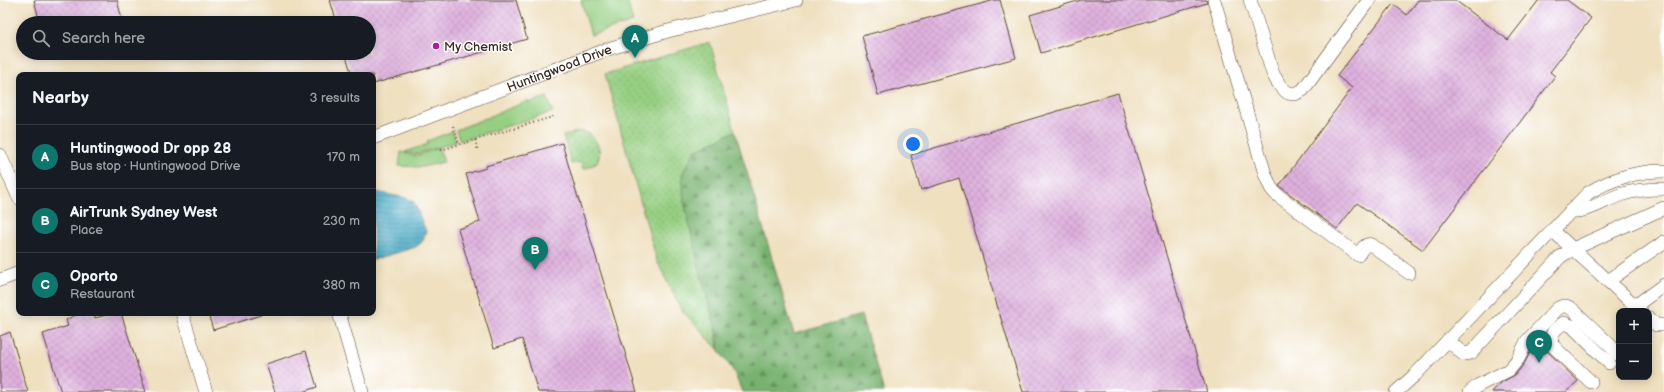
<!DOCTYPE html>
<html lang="en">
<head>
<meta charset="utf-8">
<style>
	body { margin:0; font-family:"Balsamiq Sans",sans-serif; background:#20242c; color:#f1f3f6 }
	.controls { position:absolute; right:12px; bottom:12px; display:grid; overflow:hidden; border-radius:8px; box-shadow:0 2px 10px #0003 }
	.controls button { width:36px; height:36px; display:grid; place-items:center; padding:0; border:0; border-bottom:1px solid #363941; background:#171b24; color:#f1f3f6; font:20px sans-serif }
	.you { position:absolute; left:913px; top:144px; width:14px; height:14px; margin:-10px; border:3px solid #fff; border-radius:50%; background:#1a73e8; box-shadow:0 0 0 6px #1a73e833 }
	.badge { display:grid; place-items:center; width:26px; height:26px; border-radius:50%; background:#0f766e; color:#fff; font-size:13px; font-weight:700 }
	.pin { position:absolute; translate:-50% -33px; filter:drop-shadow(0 1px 2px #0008) }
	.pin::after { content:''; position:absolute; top:21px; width:14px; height:12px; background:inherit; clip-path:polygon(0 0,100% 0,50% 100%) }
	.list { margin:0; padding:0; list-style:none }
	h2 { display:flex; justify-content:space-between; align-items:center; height:52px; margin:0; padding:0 16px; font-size:17px }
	h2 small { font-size:13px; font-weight:400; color:#9ea1a6 }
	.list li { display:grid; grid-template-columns:26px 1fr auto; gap:12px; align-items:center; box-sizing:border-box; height:64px; padding:0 16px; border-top:1px solid #363941 }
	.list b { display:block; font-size:15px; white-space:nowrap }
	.list p { margin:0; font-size:13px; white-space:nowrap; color:#9ea1a6 }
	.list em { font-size:13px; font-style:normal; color:#9ea1a6 }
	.icon { flex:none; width:22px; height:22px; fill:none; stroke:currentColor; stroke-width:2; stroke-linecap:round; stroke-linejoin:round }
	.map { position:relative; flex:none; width:1664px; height:392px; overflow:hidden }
	.search { position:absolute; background:#171b24; box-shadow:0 2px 10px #0003; left:16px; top:16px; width:360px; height:44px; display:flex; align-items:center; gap:10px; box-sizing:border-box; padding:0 14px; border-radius:22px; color:#9ea1a6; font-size:15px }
	.panel { position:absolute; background:#171b24; box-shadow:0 2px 10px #0003; left:16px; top:72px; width:360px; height:244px; border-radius:8px }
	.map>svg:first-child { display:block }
</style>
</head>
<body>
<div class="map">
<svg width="1664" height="392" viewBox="0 0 1664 392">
	<defs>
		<pattern id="grass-dots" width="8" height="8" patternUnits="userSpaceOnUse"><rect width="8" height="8" fill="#96cf82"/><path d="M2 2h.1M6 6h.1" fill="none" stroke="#82b270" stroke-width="1.8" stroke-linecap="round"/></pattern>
		<pattern id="forest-firs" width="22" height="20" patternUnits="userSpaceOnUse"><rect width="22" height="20" fill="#78b270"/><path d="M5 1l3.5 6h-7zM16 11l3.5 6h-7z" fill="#64915b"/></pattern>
		<pattern id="water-rules" width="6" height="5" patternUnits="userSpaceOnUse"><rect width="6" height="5" fill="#43a7c3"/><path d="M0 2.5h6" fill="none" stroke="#39889e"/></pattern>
		<pattern id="building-cross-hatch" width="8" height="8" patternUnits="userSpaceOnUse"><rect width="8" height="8" fill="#deb1de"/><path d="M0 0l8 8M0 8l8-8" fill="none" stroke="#bf98be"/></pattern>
	</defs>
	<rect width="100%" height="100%" fill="#fff"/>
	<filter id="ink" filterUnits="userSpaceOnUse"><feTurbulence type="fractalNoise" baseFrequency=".025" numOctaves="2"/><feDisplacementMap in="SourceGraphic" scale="8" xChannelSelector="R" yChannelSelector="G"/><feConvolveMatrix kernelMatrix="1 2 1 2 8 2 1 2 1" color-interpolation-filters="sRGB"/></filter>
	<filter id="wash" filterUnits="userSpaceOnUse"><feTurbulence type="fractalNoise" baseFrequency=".012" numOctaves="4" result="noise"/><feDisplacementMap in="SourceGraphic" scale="16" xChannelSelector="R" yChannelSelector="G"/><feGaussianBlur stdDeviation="0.9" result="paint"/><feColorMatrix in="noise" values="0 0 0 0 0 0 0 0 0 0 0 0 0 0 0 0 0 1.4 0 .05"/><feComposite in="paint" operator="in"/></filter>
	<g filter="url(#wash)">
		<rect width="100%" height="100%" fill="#efe0c0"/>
		<path fill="url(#grass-dots)" stroke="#687c50" d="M 710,42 L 735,131 L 695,151 L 718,349 L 680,308 L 657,261 L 605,74 Z
			M 580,131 C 595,132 606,153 595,164 C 592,166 587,168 583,169 L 581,162 L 571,164 L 563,136 Z"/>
		<path fill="url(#forest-firs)" stroke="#5a6e47" d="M 735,131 L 794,334 L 861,315 L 884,392 L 742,392 L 734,372 L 718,349 L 718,337 L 701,275 L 684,202 L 682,174 L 695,151 Z"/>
		<path fill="#96cf82" stroke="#687c50" d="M 581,0 L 627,0 L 633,22 L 591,35 Z
			M 547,97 L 553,112 L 460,141 L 456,130 L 528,101 L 529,103 Z
			M 453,131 L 456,142 L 415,154 L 405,152 L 428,144 L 427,141 Z
			M 439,148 L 444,162 L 422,167 L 399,166 L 401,152 L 415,156 Z"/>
		<path fill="url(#water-rules)" stroke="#3f6870" d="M 376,192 L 407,198 L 414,202 L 426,231 L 423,241 L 416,247 L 373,260 L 373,193 Z"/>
		<g id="blocks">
			<path fill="url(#building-cross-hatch)" d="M 34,0 L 117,0 L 123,23 L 40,23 Z
				M 330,0 L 516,0 L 527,39 L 373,84 L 373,75 L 352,75 L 345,53 L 369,53 L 369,23 L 337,23 Z
				M 995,0 L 1000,0 L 1016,58 L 878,95 L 862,36 Z
				M 1081,0 L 1206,0 L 1207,3 L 1041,53 L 1030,15 Z
				M 1418,0 L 1455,0 L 1508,40 L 1539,0 L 1567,0 L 1591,18 L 1550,72 L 1555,76 L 1423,250 L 1357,203 L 1337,229 L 1279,186 L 1352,88 L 1337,76 L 1393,4 L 1407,15 Z
				M 1118,93 L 1207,392 L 1023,392 L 959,178 L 921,190 L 911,155 Z
				M 562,143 L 575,188 L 637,392 L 538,392 L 522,339 L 494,348 L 458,229 L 480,222 L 466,174 L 486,168 L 486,166 Z
				M 79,313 L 94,313 L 95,318 L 114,313 L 121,313 L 146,392 L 61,392 L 43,334 L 68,326 L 66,320 Z
				M 208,313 L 260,313 L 261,315 L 213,330 Z
				M 10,332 L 28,392 L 0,392 L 0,336 Z
				M 1539,343 L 1578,381 L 1566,392 L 1492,392 L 1500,383 L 1515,375 L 1524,364 L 1531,351 L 1535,349 Z
				M 306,351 L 317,387 L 302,392 L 275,392 L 266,364 Z"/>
		</g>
	</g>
	<g filter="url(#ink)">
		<use href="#blocks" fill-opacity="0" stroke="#564536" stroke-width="1"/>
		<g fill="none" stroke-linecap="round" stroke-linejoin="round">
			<g stroke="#564536" stroke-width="14">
				<g id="minor">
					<path d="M 1214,0 L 1265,174 L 1271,188 L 1276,194 L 1358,255 C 1362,249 1365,243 1372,245 L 1409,273"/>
					<path d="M 1250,0 L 1273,74 L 1280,86 L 1288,93 L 1295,94 L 1303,90 L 1369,0"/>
					<path id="s1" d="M 373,138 L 611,48 L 668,31 L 796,0"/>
					<path d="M 0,155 L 19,198"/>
					<path d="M 1570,211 C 1588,213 1603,201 1620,195 C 1634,190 1650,189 1664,189"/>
					<path d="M 1552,230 L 1641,311"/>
					<path d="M 0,280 L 19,273"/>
					<path d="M 1608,281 L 1664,242"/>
					<path d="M 1635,306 L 1664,285"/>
					<path d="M 182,313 L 206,392"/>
					<path d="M 339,313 L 362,392"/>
					<path d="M 1649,318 L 1656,325 L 1664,325"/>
					<path d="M 1448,340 L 1463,354 L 1471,353 L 1560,257 L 1573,249 L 1664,208"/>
					<path d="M 1591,382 L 1553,346 C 1548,336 1555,328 1564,323 L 1572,326 L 1609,363"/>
					<path d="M 1396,392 L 1415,375 L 1588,193 C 1611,179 1637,171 1664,171"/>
					<path d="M 1470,392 L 1479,385 L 1509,370 L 1518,359 L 1527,341 L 1557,309 C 1563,305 1566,305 1572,309 L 1610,345 L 1617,354"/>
				</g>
			</g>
			<path stroke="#564536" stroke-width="2" stroke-dasharray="1 3" stroke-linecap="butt" d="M 453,126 L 459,144
				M 475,140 L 478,151
				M 441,150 L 556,116"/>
			<use href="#minor" stroke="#fff" stroke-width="13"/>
		</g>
	</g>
	<circle fill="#b5179e" stroke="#fff" stroke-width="1.5" cx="436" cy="46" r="4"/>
	<g text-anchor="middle" stroke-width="3" stroke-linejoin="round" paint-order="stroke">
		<g font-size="13" fill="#3b2a1e" stroke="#fff" text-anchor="start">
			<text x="444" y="51">My Chemist</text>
		</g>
		<g font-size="13" fill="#3b2a1e" stroke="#fff">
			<text dy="5" stroke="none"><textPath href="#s1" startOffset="199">Huntingwood Drive</textPath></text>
		</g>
	</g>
</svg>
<div class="controls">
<button>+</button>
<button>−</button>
</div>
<div class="you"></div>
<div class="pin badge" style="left:635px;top:58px">A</div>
<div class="pin badge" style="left:535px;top:270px">B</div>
<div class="pin badge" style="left:1539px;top:363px">C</div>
<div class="search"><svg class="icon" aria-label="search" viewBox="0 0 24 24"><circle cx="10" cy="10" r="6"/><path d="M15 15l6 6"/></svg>Search here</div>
<section class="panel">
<h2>Nearby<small>3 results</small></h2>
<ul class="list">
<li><span class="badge">A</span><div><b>Huntingwood Dr opp 28</b><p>Bus stop · Huntingwood Drive</p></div><em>170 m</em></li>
<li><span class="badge">B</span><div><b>AirTrunk Sydney West</b><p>Place</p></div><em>230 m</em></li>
<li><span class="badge">C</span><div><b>Oporto</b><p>Restaurant</p></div><em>380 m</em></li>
</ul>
</section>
</div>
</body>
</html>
